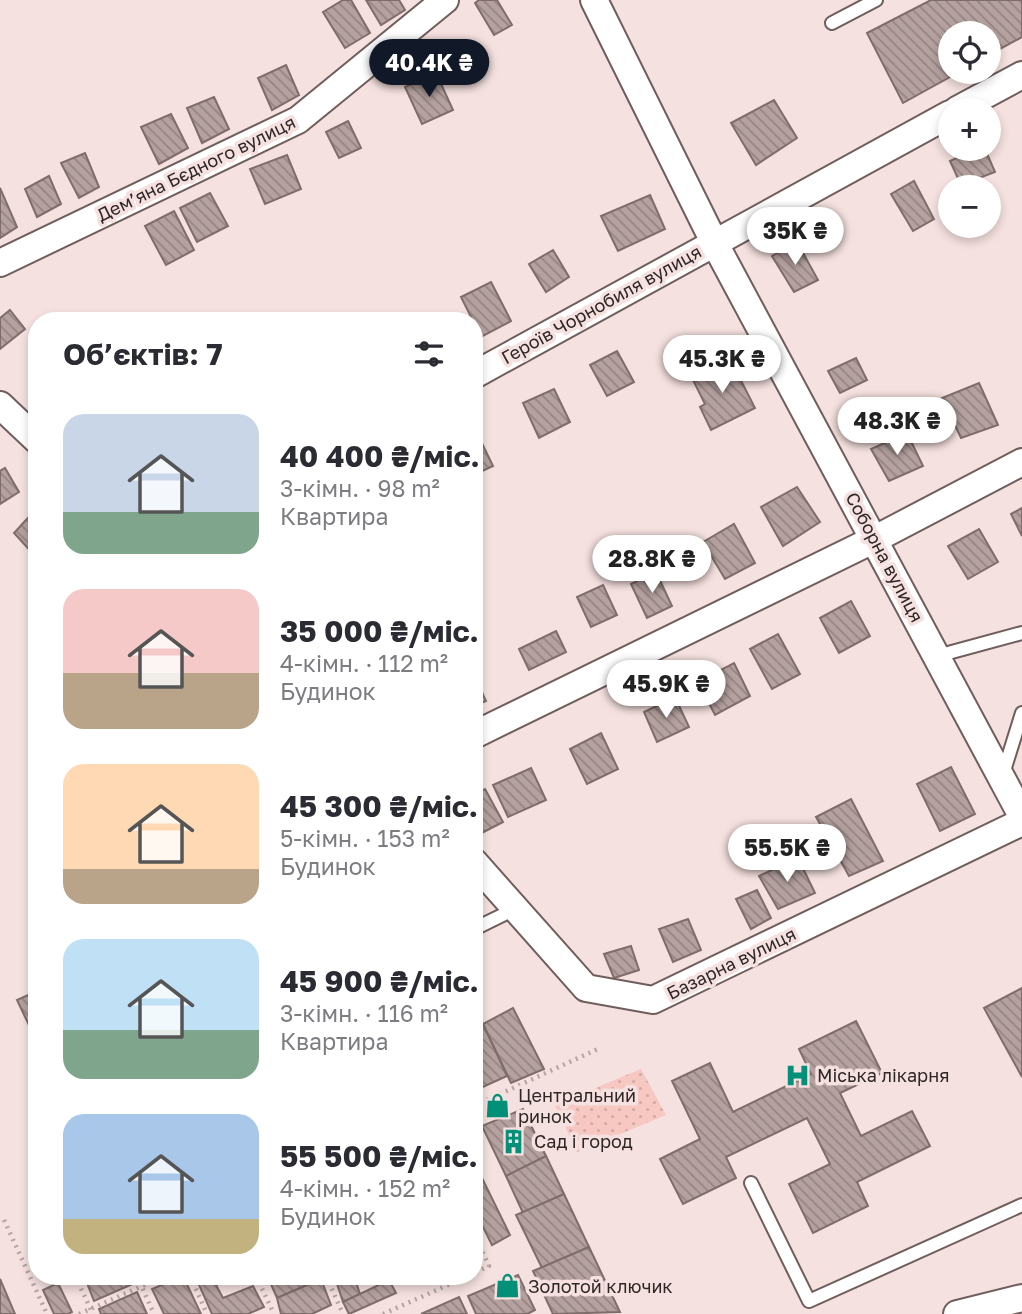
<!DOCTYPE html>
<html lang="uk">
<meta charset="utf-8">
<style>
:root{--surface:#fff;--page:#f7f7f7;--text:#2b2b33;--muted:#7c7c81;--accent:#111827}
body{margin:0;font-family:"Golos Text",sans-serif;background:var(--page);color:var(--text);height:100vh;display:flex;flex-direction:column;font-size:26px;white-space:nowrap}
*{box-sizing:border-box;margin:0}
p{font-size:23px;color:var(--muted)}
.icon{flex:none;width:38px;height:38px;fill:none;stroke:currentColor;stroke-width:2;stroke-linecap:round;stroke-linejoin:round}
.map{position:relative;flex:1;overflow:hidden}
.side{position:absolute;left:28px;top:312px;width:455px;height:973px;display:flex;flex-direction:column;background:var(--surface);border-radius:28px;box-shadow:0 4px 10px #0003}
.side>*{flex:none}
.controls{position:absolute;left:938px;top:21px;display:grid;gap:14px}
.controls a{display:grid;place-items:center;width:63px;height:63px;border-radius:50%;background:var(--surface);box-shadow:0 4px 10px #0003;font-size:35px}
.price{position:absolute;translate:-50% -60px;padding:0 16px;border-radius:24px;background:#fff;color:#222;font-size:23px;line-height:46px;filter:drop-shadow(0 2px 4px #0008)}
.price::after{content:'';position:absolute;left:50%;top:42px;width:21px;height:16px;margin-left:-10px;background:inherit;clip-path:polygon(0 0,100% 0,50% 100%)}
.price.on{background:var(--accent);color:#fff}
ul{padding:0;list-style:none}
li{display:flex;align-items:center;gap:21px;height:175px;padding:0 35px}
li span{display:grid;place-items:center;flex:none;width:196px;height:140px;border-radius:21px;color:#555}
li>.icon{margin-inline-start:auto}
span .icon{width:84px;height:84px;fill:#fffc;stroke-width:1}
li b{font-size:30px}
h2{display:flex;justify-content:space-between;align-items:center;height:84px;padding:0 35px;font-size:30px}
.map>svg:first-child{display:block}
</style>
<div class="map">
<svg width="1022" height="1314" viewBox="0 0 1022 1314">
<defs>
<pattern id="grass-dots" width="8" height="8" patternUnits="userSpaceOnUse" patternTransform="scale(1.75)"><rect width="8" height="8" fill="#f7c7c1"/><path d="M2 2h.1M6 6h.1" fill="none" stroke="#d4aba6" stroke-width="1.8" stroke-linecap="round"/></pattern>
<pattern id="building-back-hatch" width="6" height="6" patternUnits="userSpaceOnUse" patternTransform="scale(1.75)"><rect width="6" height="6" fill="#b5a2a0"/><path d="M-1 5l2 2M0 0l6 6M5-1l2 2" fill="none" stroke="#948482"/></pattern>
</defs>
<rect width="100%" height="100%" fill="#f5e1df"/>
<polygon fill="url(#grass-dots)" points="641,1069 666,1115 577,1152 555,1105"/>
<g fill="url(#building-back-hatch)" stroke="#7f6d6b" stroke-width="2">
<polygon points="343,0 351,0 370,33 345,48 323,12"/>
<polygon points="366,0 399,0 405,10 381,25"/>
<polygon points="479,0 497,0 512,25 494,35 475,3"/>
<polygon points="931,0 1022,0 1022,37 989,55 989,33 950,33 950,72 959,72 903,103 867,33"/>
<polygon points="286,65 299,95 272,110 258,78"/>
<polygon points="436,73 453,110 422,124 405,87"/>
<polygon points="214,97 229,129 202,143 187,108"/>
<polygon points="774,100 797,138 756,165 731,123"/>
<polygon points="171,114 188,148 159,164 141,127"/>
<polygon points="348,121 361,148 339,158 326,132"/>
<polygon points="976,149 985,149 995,172 961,185 950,161"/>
<polygon points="85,153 99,187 79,198 61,163"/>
<polygon points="287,155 301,189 265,204 250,169"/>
<polygon points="49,176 61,204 37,217 25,189"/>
<polygon points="914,181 934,219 913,231 891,194"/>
<polygon points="0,188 17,227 0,238"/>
<polygon points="210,193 228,226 197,242 180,208"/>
<polygon points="650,195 665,229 618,251 601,216"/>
<polygon points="174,211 194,250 166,265 145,226"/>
<polygon points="797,242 818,280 794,292 772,256"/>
<polygon points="553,250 569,277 546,292 529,264"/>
<polygon points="491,282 511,321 481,337 461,297"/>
<polygon points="10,310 25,329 0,349 0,318"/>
<polygon points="617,351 634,382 607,396 590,365"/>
<polygon points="856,358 867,380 840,393 828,371"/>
<polygon points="730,359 755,408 711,430 700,407 705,404 692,378"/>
<polygon points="979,383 998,425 961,438 942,398"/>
<polygon points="554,389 570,422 539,438 523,403"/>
<polygon points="907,433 923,466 889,481 871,449"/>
<polygon points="478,435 493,466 474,475 474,436"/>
<polygon points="5,468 19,492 0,504 0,471"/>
<polygon points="797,487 820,522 783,546 761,507"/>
<polygon points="37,508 37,556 36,557 14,533"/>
<polygon points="1022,508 1022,536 1011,514"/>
<polygon points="734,524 755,563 725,579 703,542"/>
<polygon points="979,529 998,562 968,579 948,546"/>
<polygon points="656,572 672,606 647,618 631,584"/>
<polygon points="603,585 617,615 591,627 577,597"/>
<polygon points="851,601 870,636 839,653 820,618"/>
<polygon points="556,631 566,652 529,670 519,649"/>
<polygon points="778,634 800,674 772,689 750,649"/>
<polygon points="734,663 750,696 715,715 698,682"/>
<polygon points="474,675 486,701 474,706"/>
<polygon points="675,697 689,727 657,742 644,712"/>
<polygon points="601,733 618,769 587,784 570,749"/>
<polygon points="951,767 975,814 940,831 917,784"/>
<polygon points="531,768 546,800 508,817 493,785"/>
<polygon points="485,789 503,822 474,837 474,795"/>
<polygon points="851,799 883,861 849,876 816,817"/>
<polygon points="798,858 815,893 778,909 759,876"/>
<polygon points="757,890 771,918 751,929 736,899"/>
<polygon points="688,919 701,950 673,962 659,929"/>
<polygon points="631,946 639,970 614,978 604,954"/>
<polygon points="1022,988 1022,1077 984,1008"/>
<polygon points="37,991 37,1042 17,1000"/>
<polygon points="513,1008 544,1069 511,1083 483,1024"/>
<polygon points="856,1021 882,1073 840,1093 861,1136 912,1111 930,1146 857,1182 868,1206 813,1233 789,1184 830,1164 807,1118 726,1157 736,1178 683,1204 660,1159 700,1139 672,1081 710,1063 733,1112 811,1074 799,1049"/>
<polygon points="483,1024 507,1076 474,1091 474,1029"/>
<polygon points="523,1109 546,1156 506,1176 482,1126"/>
<polygon points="546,1156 564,1194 523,1213 506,1176"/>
<polygon points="482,1178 510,1235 492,1245 474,1209 474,1181"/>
<polygon points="564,1194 589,1247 542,1268 516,1215"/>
<polygon points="589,1247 620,1312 553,1314 533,1271"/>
<polygon points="518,1275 535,1310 527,1314 476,1314 468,1296"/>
<polygon points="104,1276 131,1276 135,1283 94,1301 87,1283"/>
<polygon points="183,1276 201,1314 164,1314 152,1289"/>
<polygon points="195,1276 238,1276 216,1285 223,1298 253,1286 264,1307 248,1314 212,1314"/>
<polygon points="283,1276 320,1276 321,1279 277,1298 270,1282"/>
<polygon points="342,1276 354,1276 360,1294 343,1302 335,1278"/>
<polygon points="0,1279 15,1314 0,1314"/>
<polygon points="321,1279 331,1305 312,1314 281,1314 277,1298"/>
<polygon points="389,1280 396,1293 349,1314 343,1302"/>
<polygon points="58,1283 72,1312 68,1314 54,1314 43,1290"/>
<polygon points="137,1292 147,1314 101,1314 99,1309"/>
<polygon points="459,1297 467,1314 421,1314"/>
</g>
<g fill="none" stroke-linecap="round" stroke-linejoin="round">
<defs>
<g id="lane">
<polyline points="832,23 876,0"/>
<polyline points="937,656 1022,633"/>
<polyline points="1003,774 1022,713"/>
<polyline points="474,929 515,909"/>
<polyline points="751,1183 809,1301 1022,1205"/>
</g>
<g id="street">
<polyline points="594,0 714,242 1022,816"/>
<polyline points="957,110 1022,75"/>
<polyline points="0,263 298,120 445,0"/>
<polyline points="474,375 950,114"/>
<polyline points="0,405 37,440"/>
<polyline points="474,735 875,539 1022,462"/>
<polyline points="474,862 586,988 653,1000 1022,822"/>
<polyline points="957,1314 1022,1298"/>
</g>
</defs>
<use href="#lane" stroke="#6f5e5c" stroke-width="16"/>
<use href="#street" stroke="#6f5e5c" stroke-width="30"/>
<g stroke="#b4a5a3" stroke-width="4.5" stroke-dasharray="2 5" stroke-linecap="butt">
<polyline points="474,1106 600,1048"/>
<polyline points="4,1220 47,1314"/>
<polyline points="474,1233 489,1266 474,1273"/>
<polyline points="75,1276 93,1314"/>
<polyline points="137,1276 154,1314"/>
<polyline points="190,1276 207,1314"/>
<polyline points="256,1276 274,1314"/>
<polyline points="326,1276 343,1314"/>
<polyline points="79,1314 165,1276"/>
<polyline points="383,1314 468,1276"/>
</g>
<use href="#lane" stroke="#fff" stroke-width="12"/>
<use href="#street" stroke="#fff" stroke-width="26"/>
</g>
<defs>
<symbol id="hospital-bare" viewBox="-9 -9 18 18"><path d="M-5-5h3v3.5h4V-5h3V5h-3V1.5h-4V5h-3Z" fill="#038f78" stroke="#f5e1df" stroke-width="2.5" paint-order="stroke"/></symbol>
<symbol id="shop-bare" viewBox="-9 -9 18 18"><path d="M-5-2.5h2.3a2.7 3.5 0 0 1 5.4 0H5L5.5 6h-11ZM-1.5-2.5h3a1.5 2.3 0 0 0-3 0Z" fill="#038f78" stroke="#f5e1df" stroke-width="2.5" paint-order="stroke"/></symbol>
<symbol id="building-bare" viewBox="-9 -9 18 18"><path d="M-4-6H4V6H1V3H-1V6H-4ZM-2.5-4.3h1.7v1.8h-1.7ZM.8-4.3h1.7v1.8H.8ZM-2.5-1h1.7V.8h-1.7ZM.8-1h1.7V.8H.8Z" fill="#038f78" stroke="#f5e1df" stroke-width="2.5" paint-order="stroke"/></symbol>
</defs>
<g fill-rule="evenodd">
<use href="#hospital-bare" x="780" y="1058" width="35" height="35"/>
<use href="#shop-bare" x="480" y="1088" width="35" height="35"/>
<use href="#building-bare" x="496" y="1124" width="35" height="35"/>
<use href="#shop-bare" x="490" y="1268" width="35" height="35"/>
</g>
<g text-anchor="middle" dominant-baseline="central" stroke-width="7" stroke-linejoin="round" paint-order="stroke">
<g font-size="18" fill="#2e2726" stroke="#f5e1df">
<text transform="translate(196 168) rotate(-26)">Дем’яна Бєдного вулиця</text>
<text transform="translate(601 304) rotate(-29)">Героїв Чорнобиля вулиця</text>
<text transform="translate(885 557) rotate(62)">Соборна вулиця</text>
<text transform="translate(731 963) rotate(-26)">Базарна вулиця</text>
</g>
<g font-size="18" fill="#2e2726" stroke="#f5e1df" text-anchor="start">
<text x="817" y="1075">Міська лікарня</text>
<text x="518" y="1095">Центральний<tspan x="518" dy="21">ринок</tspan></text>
<text x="534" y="1141">Сад і город</text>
<text x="528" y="1286">Золотой ключик</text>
</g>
</g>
</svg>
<div class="controls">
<a><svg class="icon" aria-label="locate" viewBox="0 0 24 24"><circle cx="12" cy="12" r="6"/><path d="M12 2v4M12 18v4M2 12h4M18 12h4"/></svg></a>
<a>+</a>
<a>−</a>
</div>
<b class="price on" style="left:429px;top:99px">40.4K ₴</b>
<b class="price" style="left:795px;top:267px">35K ₴</b>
<b class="price" style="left:722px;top:395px">45.3K ₴</b>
<b class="price" style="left:897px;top:457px">48.3K ₴</b>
<b class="price" style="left:652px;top:595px">28.8K ₴</b>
<b class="price" style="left:666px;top:720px">45.9K ₴</b>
<b class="price" style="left:787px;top:884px">55.5K ₴</b>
<section class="side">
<h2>Об’єктів: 7<svg class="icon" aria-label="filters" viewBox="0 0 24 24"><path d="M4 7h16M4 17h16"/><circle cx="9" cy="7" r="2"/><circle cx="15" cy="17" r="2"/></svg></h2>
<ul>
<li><span style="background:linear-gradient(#c9d6e8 70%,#7fa58c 0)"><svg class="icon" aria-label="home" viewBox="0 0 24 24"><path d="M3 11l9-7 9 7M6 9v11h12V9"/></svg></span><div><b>40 400 ₴/міс.</b><p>3-кімн. · 98 m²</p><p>Квартира</p></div></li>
<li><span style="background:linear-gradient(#f6c9c9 60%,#b9a48a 0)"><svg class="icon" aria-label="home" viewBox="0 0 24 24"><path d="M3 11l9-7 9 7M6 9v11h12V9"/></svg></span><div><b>35 000 ₴/міс.</b><p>4-кімн. · 112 m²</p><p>Будинок</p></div></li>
<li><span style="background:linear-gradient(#ffd9b3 75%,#b9a48a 0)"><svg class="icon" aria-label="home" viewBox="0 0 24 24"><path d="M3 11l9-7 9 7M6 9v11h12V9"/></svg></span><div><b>45 300 ₴/міс.</b><p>5-кімн. · 153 m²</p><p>Будинок</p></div></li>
<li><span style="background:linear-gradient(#bfe0f5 65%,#7fa58c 0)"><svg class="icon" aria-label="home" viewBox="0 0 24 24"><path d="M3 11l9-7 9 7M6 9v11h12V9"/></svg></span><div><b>45 900 ₴/міс.</b><p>3-кімн. · 116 m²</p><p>Квартира</p></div></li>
<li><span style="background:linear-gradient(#a9c7e8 75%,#c2b280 0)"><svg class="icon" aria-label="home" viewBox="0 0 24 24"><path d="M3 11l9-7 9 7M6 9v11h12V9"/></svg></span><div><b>55 500 ₴/міс.</b><p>4-кімн. · 152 m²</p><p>Будинок</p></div></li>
</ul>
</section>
</div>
